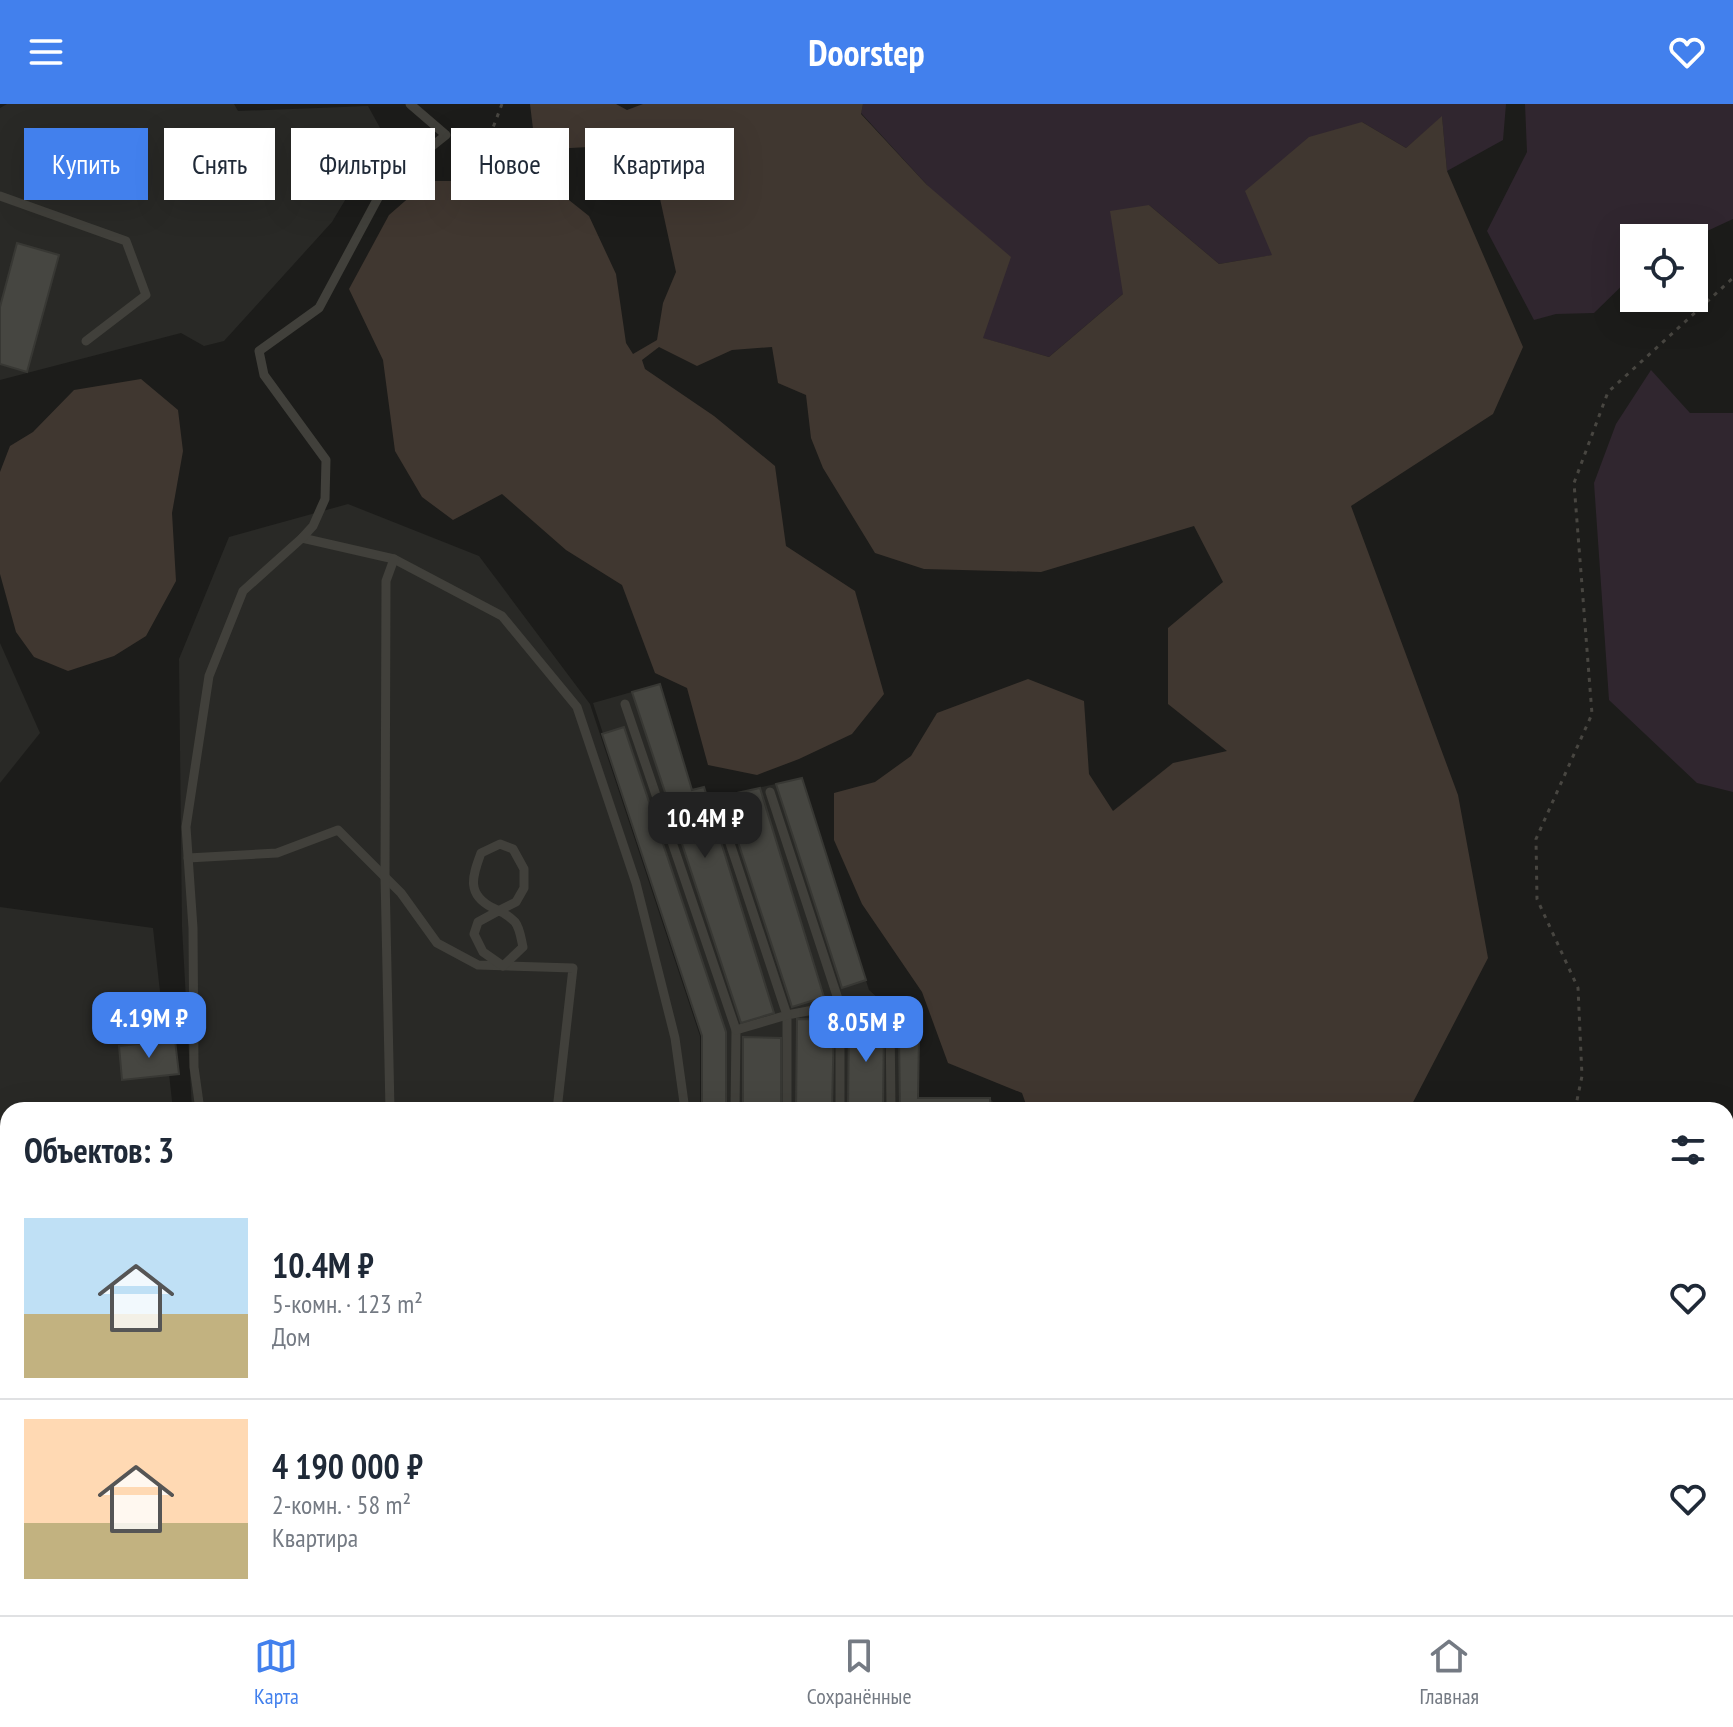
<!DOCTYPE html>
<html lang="ru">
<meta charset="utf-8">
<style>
:root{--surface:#fff;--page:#f2f2f3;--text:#1f2937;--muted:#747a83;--line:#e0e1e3;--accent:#4280ed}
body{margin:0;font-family:"PT Sans Narrow",sans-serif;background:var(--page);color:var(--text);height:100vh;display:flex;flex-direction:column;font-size:30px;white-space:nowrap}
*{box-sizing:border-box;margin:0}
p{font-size:26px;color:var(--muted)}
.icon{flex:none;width:44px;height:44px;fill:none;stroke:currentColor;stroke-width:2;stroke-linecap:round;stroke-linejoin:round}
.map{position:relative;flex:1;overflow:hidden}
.panel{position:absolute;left:0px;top:998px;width:1734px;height:514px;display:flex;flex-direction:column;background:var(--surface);border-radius:24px 24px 0 0;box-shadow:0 8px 32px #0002}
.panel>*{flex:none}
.top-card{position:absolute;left:24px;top:24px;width:800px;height:72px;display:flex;gap:16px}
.buttons{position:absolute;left:1620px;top:120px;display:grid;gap:16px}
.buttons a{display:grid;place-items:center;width:88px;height:88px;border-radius:0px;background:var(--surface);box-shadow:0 8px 32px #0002;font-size:40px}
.price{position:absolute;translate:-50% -68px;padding:0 18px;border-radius:16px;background:var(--accent);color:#fff;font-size:26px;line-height:52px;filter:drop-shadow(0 2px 4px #0008)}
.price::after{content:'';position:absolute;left:50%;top:48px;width:24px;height:18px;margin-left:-12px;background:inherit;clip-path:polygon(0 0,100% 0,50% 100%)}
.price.active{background:#222;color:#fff}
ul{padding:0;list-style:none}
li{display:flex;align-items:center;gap:24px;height:200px;padding:0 24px}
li+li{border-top:2px solid var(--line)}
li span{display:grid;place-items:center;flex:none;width:224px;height:160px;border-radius:0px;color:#555}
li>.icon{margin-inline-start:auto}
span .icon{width:96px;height:96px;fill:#fffc;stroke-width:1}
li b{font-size:34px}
h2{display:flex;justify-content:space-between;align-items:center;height:96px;padding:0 24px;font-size:34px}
.pill{padding:0 28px;border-radius:0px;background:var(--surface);box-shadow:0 8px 32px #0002;font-size:28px;line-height:72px}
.pill.active{background:var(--accent);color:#fff}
header{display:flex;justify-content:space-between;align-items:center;height:104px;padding:0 24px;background:var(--accent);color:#fff;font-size:36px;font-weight:600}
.tabs{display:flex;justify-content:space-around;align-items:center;height:112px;border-top:2px solid var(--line);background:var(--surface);font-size:22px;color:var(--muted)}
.tabs a{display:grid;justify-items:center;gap:4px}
.tabs .active{color:var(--accent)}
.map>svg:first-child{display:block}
</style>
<header><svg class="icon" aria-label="menu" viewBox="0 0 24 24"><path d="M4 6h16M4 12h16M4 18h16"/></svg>Doorstep<svg class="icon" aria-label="heart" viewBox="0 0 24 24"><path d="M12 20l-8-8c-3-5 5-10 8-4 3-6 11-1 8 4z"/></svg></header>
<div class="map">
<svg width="1733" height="1511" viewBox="0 0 1733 1511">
<rect width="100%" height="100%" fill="#1c1c1a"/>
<g fill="#292926">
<polygon points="7,0 234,0 238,7 368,2 384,31 332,118 224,237 204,242 181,229 0,276 0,4"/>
<polygon points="348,400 479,452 590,600 700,932 700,1006 192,1006 182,823 179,555 229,433"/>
<polygon points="0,539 40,629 0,679"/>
<polygon points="660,580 692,685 704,683 708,695 802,674 869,886 919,931 919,994 990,994 999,1006 702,1006 702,932 593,599"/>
<polygon points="0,803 153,824 173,1006 8,1006 8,1065 0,1065"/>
</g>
<g fill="#30262f">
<polygon points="863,0 1506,0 1503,36 1447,67 1442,13 1406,44 1362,18 1273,151 1219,160 1149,101 1123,190 1049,253 982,234 927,81 861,9"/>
<polygon points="1525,0 1733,0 1733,115 1692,134 1634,134 1634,170 1594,209 1556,210 1534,216 1487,127 1527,48"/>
<polygon points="1651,266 1690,309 1733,309 1733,688 1697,679 1609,596 1594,379 1616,320"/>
<polygon points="1733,1243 1733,1511 1622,1511 1622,1504 1726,1504 1726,1245"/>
<polygon points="1068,1504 1556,1504 1547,1511 1066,1511"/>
</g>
<g fill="#403730">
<polygon points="530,0 616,0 627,6 643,0 863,0 861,10 927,81 1011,153 983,234 1049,253 1123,190 1110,107 1149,101 1219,160 1272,151 1245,87 1309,33 1362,18 1406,44 1442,12 1447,67 1523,243 1493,310 1351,402 1458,691 1488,854 1409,1006 1028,1006 1022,989 948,959 922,888 862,800 834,736 834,689 875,678 911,652 937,609 1028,575 1084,597 1089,670 1113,707 1173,659 1227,647 1168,600 1168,524 1223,478 1194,422 1041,468 924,465 875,449 823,364 811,334 806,291 778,279 772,243 732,246 697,262 659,243 642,256 645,265 714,312 775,362 786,442 855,487 884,590 852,630 799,655 757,671 708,661 687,584 655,569 622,481 566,446 502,390 453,416 422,393 395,347 383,256 349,185 389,111 428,77 545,77 589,112 616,170 626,239 633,250 657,236 663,199 676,168 657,81 626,41 552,45 533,25"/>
<polygon points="141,275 178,306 183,347 172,409 176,477 146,532 114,552 68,567 34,553 16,528 0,470 0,368 10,342 33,328 74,286"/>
</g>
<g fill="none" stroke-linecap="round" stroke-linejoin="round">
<polyline stroke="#403730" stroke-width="5" points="1726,1172 1733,1169"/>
</g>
<g fill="#464641" stroke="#383834" stroke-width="2">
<polygon points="17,139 59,151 27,268 0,260 0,203"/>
<polygon points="660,580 692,686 704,683 774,909 741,919 632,588"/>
<polygon points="624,623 726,928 726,1006 702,1006 702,932 602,630"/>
<polygon points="802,674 866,876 842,884 776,680"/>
<polygon points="760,684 824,893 792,903 723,692"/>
<polygon points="849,913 884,916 883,1006 848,1006"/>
<polygon points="797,915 834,916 832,1006 796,1006"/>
<polygon points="899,930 919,931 918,994 990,994 990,1006 900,1006"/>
<polygon points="743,933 781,934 781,1006 743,1006"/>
<polygon points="175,936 179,970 122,976 119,942"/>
<polygon points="249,1504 277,1504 276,1511 249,1511"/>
<rect x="940" y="1504" width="29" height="7"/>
</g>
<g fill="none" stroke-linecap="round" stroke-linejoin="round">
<g stroke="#484641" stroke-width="3" stroke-dasharray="4 6" stroke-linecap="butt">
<polyline points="457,34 484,41"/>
<polyline points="488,71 486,42 502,0"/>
<polyline points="1575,1006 1582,972 1578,884 1537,795 1536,735 1592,610 1574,379 1608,288 1733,174"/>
<polyline points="1726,1235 1733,1234"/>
<polyline points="0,1286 8,1303"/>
<polyline points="0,1388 8,1348"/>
<polyline points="221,1511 221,1504"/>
<polyline points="1612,1511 1616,1504"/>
</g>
<g stroke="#41403b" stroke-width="9">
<polyline points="0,92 126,137 146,191 86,237"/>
<polyline points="302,434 394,455 502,512 577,603 636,779 675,934 685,1006"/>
<polyline points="625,600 736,926 735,1006"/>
<polyline points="770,688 840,901 787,911 787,1006"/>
<polyline points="717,700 787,911 736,926"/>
<polyline points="188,754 277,749 338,726 401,789 437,839 478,861 573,864 557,1006"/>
<path d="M500,806L516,798L524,784V765L513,745L500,740L481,749C473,771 465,790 493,804C501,807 509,812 515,818C520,824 521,835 523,843L503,862L483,848L474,830L478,818L500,806"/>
<polyline points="200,1006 194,963 193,824 186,723 209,572 243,487 302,434 313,422 325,395 326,356 264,271 259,247 319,204 386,79 446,31 410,0"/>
<polyline points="390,1006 385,772 386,477 394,455"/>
<polyline points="840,1006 840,901 890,913 891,1006"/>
<polyline points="0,1142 8,1143"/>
<polyline points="295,1506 932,1510 932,1504"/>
</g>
<polyline stroke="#41403b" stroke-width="18" points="0,1242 8,1243"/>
</g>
</svg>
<div class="buttons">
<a><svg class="icon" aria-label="locate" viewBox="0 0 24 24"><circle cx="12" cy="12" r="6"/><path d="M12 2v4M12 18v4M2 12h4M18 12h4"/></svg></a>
</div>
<b class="price active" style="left:705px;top:756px">10.4M ₽</b>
<b class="price" style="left:149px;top:956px">4.19M ₽</b>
<b class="price" style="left:866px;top:960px">8.05M ₽</b>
<div class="top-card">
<a class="pill active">Купить</a>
<a class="pill">Снять</a>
<a class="pill">Фильтры</a>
<a class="pill">Новое</a>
<a class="pill">Квартира</a>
</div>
<section class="panel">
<h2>Объектов: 3<svg class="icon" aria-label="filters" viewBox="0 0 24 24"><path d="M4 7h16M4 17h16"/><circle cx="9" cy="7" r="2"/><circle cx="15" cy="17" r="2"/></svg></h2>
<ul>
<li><span style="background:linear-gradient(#bfe0f5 60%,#c2b280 0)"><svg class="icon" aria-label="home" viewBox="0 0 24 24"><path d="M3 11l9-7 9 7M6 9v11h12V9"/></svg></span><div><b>10.4M ₽</b><p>5-комн. · 123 m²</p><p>Дом</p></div><svg class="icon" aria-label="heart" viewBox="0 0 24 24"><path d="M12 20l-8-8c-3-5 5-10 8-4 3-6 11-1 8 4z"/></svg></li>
<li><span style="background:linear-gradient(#ffd9b3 65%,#c2b280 0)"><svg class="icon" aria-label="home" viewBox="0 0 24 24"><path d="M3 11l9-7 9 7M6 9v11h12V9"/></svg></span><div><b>4 190 000 ₽</b><p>2-комн. · 58 m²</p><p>Квартира</p></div><svg class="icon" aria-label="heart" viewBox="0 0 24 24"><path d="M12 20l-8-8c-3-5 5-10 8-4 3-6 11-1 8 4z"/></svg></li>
</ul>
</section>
</div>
<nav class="tabs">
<a class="active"><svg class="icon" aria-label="map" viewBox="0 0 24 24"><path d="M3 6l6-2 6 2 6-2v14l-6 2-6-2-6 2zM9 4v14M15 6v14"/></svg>Карта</a>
<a><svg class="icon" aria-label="saved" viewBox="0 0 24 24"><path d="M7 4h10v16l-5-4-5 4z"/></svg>Сохранённые</a>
<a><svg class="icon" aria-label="home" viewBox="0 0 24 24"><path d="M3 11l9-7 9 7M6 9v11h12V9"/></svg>Главная</a>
</nav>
